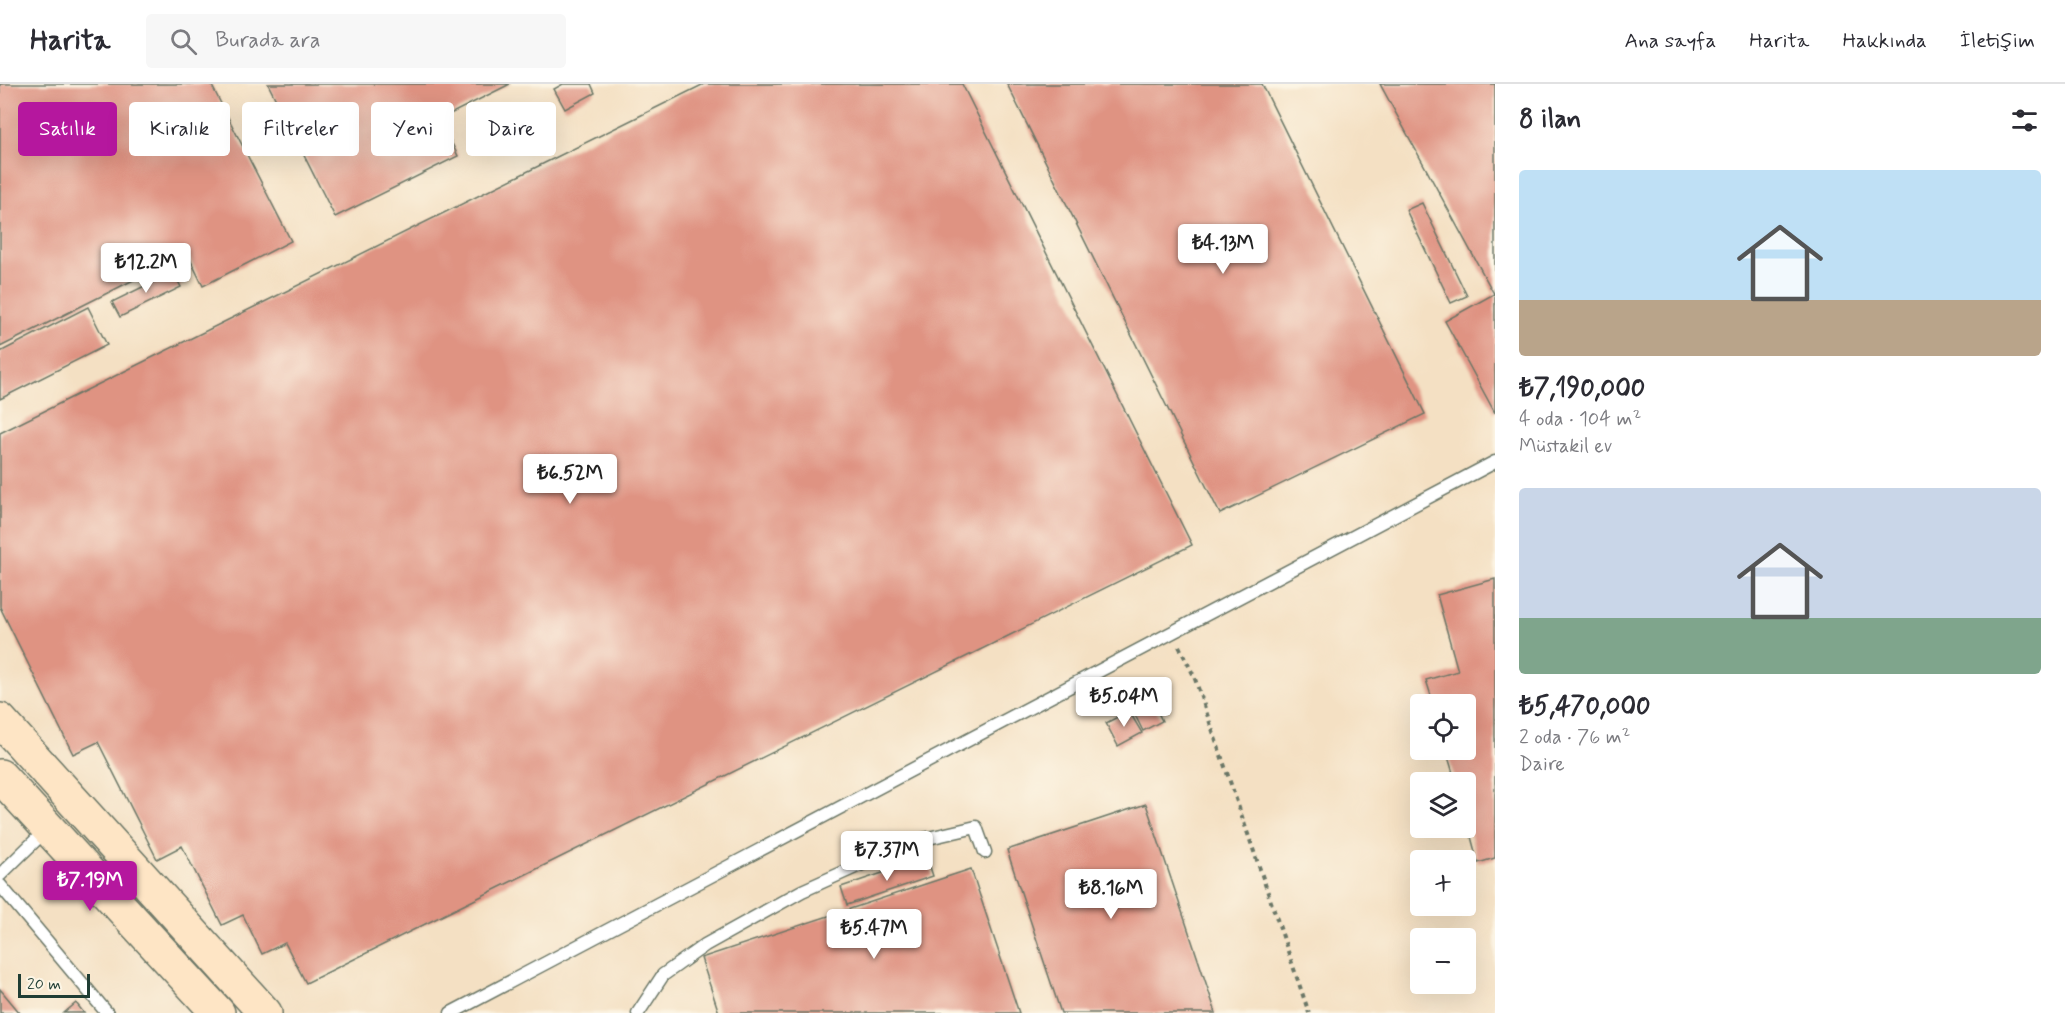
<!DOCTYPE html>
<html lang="tr">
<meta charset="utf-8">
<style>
:root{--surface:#fff;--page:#f7f7f7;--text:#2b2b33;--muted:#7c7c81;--line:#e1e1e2;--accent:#b5179e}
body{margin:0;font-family:Mynerve,sans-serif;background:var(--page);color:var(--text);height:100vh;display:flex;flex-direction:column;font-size:22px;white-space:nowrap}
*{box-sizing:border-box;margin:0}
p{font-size:20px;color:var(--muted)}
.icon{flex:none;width:33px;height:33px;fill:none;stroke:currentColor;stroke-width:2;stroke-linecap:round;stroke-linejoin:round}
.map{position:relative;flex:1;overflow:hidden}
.details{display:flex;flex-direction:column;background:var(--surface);width:570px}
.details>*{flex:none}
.top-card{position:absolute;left:18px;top:18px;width:570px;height:54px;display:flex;gap:12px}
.tools{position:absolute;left:1410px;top:610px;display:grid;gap:12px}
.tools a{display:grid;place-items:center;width:66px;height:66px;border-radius:6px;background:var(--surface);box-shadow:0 6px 24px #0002;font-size:30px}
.scale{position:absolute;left:18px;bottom:15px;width:72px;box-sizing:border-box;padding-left:6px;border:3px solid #1f3d34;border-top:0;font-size:16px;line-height:21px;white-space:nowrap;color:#1f3d34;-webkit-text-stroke:4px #fcf5e5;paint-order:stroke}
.price{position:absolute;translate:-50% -51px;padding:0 14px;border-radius:6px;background:#fff;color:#222;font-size:20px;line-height:39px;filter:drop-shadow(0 2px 3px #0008)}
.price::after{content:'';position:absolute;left:50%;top:36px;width:18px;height:14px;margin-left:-9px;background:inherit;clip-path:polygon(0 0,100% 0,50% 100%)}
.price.active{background:var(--accent);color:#fff}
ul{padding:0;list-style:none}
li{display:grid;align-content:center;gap:12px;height:318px;padding:0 24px}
li span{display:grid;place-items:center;height:186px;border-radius:6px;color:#555}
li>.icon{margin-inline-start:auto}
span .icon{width:108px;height:108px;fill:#fffc;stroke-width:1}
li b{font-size:26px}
h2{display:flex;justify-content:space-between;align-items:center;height:72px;padding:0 24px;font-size:26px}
.tag{padding:0 21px;border-radius:6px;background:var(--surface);box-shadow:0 6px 24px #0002;font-size:21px;line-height:54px}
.tag.active{background:var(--accent);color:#fff}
header{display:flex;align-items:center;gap:36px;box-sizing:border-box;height:84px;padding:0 30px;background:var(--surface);border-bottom:2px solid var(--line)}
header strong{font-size:28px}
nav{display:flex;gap:33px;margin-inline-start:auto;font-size:21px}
.search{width:420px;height:54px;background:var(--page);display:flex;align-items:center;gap:15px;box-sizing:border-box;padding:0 21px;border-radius:6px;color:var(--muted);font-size:22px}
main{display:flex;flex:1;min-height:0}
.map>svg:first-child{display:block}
</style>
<header>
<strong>Harita</strong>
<div class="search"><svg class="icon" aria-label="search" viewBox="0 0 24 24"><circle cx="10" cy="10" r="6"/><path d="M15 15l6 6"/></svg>Burada ara</div>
<nav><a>Ana sayfa</a><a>Harita</a><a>Hakkında</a><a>İletişim</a></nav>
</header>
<main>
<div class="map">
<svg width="1495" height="929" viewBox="0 0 1495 929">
<rect width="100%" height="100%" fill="#fcf5e5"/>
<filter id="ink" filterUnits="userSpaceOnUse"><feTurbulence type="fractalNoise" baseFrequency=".0167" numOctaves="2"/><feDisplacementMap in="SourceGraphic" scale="12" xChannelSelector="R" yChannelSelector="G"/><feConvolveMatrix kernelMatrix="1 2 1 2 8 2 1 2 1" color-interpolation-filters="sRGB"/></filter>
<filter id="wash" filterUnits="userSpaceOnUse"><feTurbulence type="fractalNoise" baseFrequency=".008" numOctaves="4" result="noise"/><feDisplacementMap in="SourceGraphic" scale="24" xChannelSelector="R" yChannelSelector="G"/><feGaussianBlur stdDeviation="1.35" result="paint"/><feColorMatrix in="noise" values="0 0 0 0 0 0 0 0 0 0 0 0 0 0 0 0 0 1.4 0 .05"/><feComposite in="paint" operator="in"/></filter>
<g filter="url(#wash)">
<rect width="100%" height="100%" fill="#f4e0c3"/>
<g id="blocks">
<g fill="#df9382">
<polygon points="0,0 211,0 291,157 203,202 187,169 0,263"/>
<polygon points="268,0 510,0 440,35 458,72 335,133"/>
<polygon points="563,0 591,0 595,9 565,25 554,5"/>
<polygon points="704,0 962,0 1192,461 306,899 285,859 262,870 243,831 222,841 182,762 157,775 98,658 73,670 0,523 0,349"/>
<polygon points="1007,0 1262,0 1425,330 1220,430"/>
<polygon points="1380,0 1495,0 1495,329 1445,237 1494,210"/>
<polygon points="486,25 494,42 480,48 472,32"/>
<polygon points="1422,119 1467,212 1451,219 1406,126"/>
<polygon points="173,188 181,203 120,233 112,218"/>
<polygon points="88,223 107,261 0,315 0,268"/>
<polygon points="1495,495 1495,774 1478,779 1466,734 1466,699 1456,699 1446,666 1466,666 1466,621 1434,621 1426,596 1458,587 1437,511"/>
<polygon points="1152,616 1162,637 1143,647 1132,625"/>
<polygon points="1129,627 1142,649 1118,662 1106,639"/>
<polygon points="1146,720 1216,929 1061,929 1007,766"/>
<polygon points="927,774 933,792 847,821 841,803"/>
<polygon points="971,785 1019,929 719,929 701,874"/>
<polygon points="0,905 20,929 0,929"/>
<polygon points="76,919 84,929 64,929"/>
</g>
</g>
</g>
<g filter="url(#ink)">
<use href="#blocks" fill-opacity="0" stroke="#6a7666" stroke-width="1.5"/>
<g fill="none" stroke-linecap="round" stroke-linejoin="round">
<defs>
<g id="lane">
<polyline points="0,791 46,746"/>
<polyline points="0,801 107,929"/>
<polyline points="451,929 1495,378"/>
<polyline points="638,929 663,891 705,861 802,807 911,758 976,743 985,768"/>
</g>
<g id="secondary">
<polyline points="0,636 265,929"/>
<polyline points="0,692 218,929"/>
</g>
</defs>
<use href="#lane" stroke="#6a7666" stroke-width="15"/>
<use href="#secondary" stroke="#6a7666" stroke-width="36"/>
<polyline stroke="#6a7666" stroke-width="4" stroke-dasharray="4.5 4.5" stroke-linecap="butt" points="1179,562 1194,592 1309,929"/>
<use href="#lane" stroke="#fff" stroke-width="12"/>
<use href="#secondary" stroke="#fee5c5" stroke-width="33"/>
</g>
</g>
</svg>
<div class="tools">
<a><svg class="icon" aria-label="locate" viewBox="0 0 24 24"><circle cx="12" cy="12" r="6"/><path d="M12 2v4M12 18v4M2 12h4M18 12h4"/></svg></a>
<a><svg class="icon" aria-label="layers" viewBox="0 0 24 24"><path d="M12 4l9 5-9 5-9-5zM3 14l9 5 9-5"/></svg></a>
<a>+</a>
<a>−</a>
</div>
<div class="scale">20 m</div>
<b class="price" style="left:1223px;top:191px">₺4.13M</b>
<b class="price" style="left:146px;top:210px">₺12.2M</b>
<b class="price" style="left:570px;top:421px">₺6.52M</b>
<b class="price" style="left:1124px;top:644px">₺5.04M</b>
<b class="price" style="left:887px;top:798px">₺7.37M</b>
<b class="price active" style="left:90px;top:828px">₺7.19M</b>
<b class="price" style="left:1111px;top:836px">₺8.16M</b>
<b class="price" style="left:874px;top:876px">₺5.47M</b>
<div class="top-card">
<a class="tag active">Satılık</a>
<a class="tag">Kiralık</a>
<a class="tag">Filtreler</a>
<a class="tag">Yeni</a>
<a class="tag">Daire</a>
</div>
</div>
<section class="details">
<h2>8 ilan<svg class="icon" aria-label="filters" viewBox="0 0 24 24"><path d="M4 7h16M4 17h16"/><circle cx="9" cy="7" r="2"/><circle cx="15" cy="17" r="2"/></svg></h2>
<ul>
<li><span style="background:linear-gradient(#bfe0f5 70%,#b9a48a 0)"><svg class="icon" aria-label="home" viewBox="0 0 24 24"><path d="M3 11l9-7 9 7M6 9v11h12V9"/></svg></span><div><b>₺7,190,000</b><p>4 oda · 104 m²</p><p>Müstakil ev</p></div></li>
<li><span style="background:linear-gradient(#c9d6e8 70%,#7fa58c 0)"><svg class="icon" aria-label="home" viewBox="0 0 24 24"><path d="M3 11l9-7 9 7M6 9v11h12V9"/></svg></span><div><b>₺5,470,000</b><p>2 oda · 76 m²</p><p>Daire</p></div></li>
</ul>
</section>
</main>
